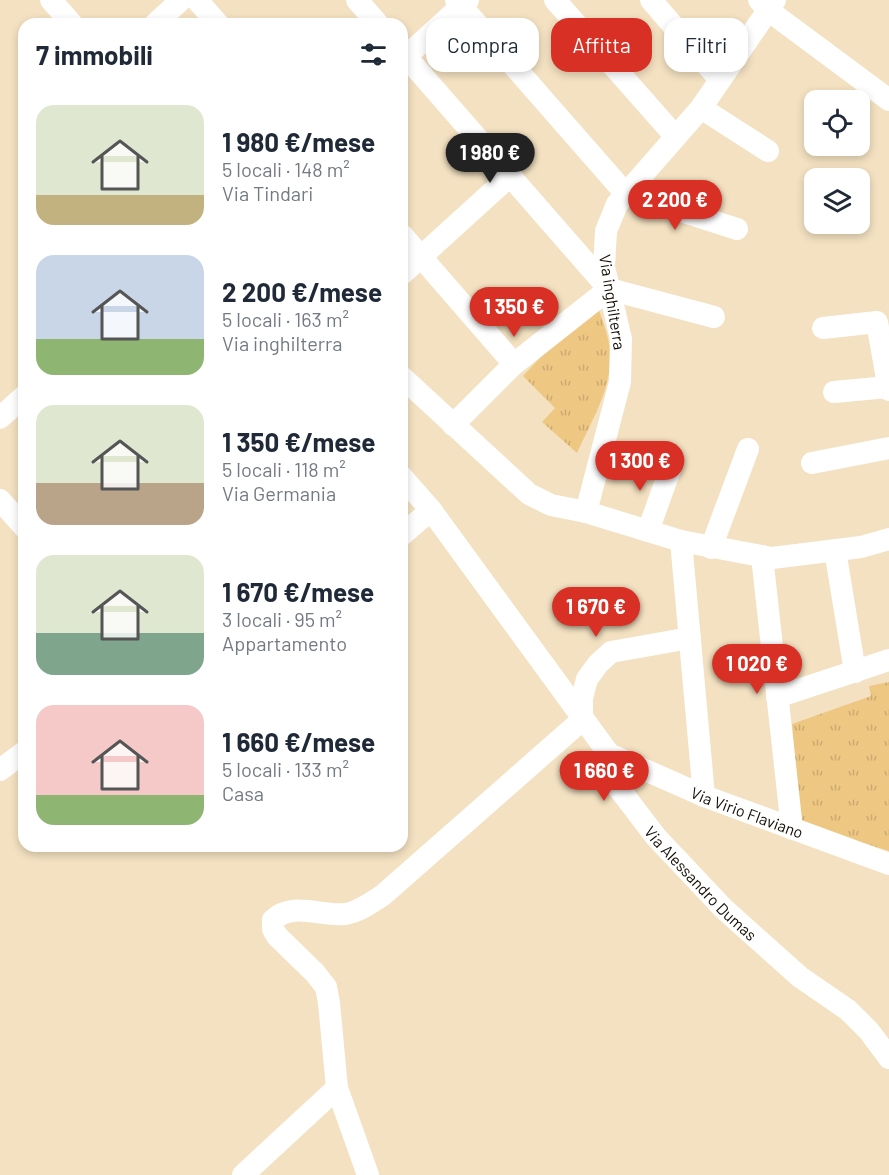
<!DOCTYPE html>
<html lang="it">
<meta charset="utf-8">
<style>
:root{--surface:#fff;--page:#f2f2f3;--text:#1f2937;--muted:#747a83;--accent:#d93025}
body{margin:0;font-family:Barlow,sans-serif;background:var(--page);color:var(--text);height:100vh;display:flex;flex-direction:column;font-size:22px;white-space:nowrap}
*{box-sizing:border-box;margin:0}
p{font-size:20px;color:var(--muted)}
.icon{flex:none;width:33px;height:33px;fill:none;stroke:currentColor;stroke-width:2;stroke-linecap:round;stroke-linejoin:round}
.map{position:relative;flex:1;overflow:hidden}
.panel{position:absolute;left:18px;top:18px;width:390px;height:834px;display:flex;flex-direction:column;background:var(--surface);border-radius:18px;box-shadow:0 3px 9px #0003}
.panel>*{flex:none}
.banner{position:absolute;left:426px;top:18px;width:372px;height:54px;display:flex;gap:12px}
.buttons{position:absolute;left:804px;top:90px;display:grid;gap:12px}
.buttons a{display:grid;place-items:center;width:66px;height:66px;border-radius:12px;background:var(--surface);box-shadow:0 3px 9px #0003;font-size:30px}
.price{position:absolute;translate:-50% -51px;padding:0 14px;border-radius:21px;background:var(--accent);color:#fff;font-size:20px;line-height:39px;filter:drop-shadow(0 2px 3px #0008)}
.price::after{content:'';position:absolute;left:50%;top:36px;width:18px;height:14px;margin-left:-9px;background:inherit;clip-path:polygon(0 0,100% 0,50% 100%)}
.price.selected{background:#222;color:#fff}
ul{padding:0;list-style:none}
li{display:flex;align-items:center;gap:18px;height:150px;padding:0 18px}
li span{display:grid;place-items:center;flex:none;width:168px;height:120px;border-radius:18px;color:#555}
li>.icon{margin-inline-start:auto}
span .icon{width:72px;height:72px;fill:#fffc;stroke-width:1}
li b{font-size:26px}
h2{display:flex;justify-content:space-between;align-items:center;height:72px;padding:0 18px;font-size:26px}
.chip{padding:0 21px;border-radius:18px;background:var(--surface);box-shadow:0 3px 9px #0003;font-size:21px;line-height:54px}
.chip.selected{background:var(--accent);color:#fff}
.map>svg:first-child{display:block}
</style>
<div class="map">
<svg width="889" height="1175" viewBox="0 0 889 1175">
<defs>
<pattern id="grass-tufts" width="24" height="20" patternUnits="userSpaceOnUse" patternTransform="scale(1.5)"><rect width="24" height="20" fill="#eec783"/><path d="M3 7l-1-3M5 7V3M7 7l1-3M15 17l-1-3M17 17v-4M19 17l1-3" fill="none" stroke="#cbaa70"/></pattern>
</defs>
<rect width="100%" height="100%" fill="#f3e1c1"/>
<g fill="url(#grass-tufts)">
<path d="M599,310C603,323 609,337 610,351C613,387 591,422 577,453L542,422L555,408L523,376L552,345Z"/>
<polygon points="889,682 889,851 801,824 792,724 871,696 869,686"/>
</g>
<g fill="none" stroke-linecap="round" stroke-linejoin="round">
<g stroke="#fff" stroke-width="22">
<polyline points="51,0 72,24"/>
<polyline points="197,0 218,24"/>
<polyline points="357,0 378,24"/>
<polyline points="456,0 625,193 737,229"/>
<polyline points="555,0 675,136"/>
<polyline points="651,0 720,80"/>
<polyline points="759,0 768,10 889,100"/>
<polyline points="155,24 181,0"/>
<polyline points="402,52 608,288"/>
<polyline points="402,60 468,0"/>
<polyline points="701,108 768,151"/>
<polyline points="402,235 514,364"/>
<polyline points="402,274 510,176"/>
<polyline points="609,289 714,317"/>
<polyline points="823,328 877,322 889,390"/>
<polyline points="402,377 529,494 551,505 586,512 681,541 772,558 861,547 889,539"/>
<polyline points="834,392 888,387"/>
<polyline points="0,418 24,396"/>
<polyline points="453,425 514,364 609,289"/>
<polyline points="812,463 889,448"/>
<path id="s1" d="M402,477L431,510L609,754L614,782L656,837L724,909L800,977L848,1010L869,1031L889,1058"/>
<polyline points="0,500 24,527"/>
<polyline points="586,512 620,382 621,339 604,267 606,231 617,204 701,108 775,0"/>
<polyline points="648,531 671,467"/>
<polyline points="402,535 431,510"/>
<polyline points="681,541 704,796"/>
<polyline points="711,548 748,449"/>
<polyline points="835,550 855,672"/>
<polyline points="762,556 792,829"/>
<polyline points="777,697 889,660"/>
<path id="s2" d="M609,754L704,796L889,864"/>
<polyline points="0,770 24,752"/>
<polyline points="243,1175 337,1088"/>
<path d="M368,1175L337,1088L329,1003L326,987L315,973L277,936L273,929V920C293,901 321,917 345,914C359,912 372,902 383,895L582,720V698L587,679L598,664L611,652L690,638"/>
</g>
</g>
<g text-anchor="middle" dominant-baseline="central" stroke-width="4.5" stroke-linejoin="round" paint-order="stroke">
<g font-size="16" fill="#120c03" stroke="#fff">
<text transform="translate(613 302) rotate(81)">Via inghilterra</text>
<text stroke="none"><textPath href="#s2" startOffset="150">Via Virio Flaviano</textPath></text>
<text stroke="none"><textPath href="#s1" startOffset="508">Via Alessandro Dumas</textPath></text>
</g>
</g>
</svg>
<div class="buttons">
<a><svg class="icon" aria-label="locate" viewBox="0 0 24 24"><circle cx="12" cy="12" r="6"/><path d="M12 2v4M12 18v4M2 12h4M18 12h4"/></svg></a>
<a><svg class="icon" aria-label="layers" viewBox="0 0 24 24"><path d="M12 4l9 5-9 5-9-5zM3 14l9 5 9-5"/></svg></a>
</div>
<b class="price selected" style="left:490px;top:184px">1 980 €</b>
<b class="price" style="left:675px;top:231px">2 200 €</b>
<b class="price" style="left:514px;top:338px">1 350 €</b>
<b class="price" style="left:640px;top:492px">1 300 €</b>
<b class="price" style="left:596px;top:638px">1 670 €</b>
<b class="price" style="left:757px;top:695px">1 020 €</b>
<b class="price" style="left:604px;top:802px">1 660 €</b>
<div class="banner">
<a class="chip">Compra</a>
<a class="chip selected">Affitta</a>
<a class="chip">Filtri</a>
</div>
<section class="panel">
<h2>7 immobili<svg class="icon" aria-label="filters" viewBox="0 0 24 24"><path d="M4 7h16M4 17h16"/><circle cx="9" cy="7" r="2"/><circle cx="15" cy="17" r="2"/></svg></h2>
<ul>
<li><span style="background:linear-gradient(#dfe7d0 75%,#c2b280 0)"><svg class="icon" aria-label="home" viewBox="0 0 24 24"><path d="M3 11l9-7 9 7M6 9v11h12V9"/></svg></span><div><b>1 980 €/mese</b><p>5 locali · 148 m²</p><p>Via Tindari</p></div></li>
<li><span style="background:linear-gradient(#c9d6e8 70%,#8fb573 0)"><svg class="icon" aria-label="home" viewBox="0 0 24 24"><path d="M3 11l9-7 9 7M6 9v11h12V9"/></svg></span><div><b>2 200 €/mese</b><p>5 locali · 163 m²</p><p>Via inghilterra</p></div></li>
<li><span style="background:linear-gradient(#dfe7d0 65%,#b9a48a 0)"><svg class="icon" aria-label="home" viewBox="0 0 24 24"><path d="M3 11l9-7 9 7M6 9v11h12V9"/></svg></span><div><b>1 350 €/mese</b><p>5 locali · 118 m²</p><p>Via Germania</p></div></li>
<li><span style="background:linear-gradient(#dfe7d0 65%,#7fa58c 0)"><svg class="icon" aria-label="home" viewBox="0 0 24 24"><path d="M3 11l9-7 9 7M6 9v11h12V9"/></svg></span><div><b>1 670 €/mese</b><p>3 locali · 95 m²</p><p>Appartamento</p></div></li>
<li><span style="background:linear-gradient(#f6c9c9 75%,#8fb573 0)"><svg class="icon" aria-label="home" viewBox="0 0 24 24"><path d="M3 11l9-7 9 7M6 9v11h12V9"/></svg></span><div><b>1 660 €/mese</b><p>5 locali · 133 m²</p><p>Casa</p></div></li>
</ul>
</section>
</div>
